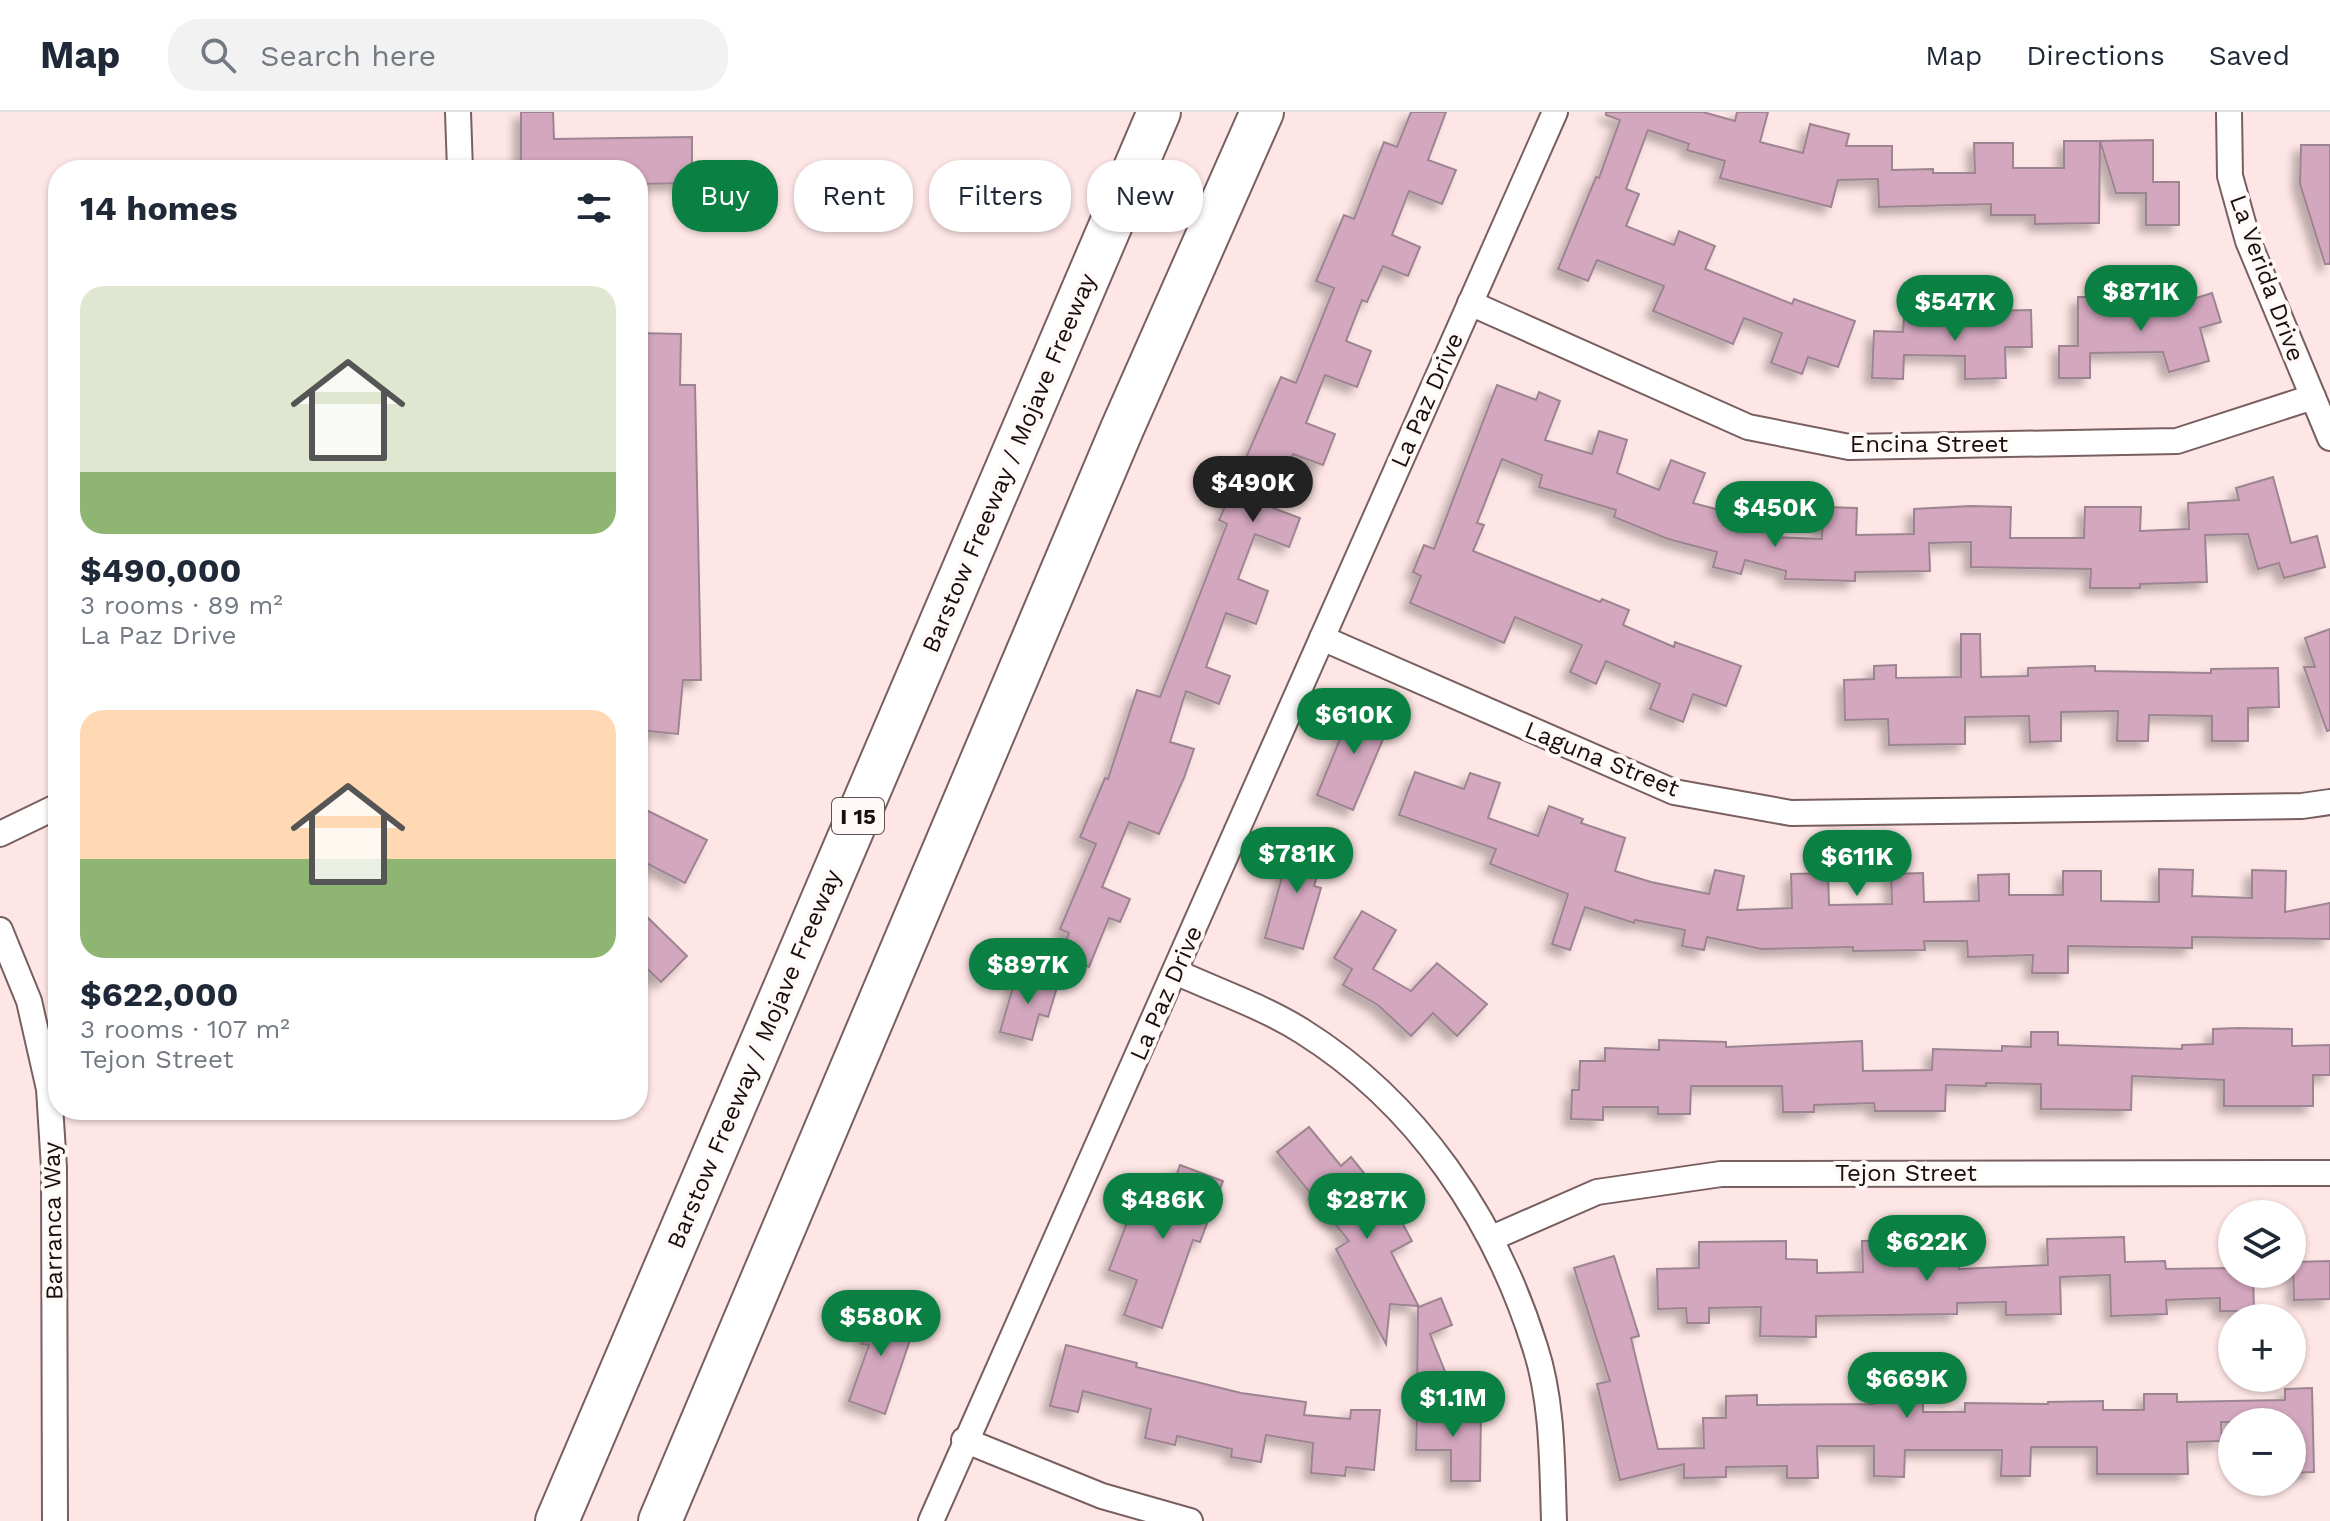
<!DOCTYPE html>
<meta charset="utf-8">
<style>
:root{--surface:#fff;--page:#f2f2f3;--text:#1f2937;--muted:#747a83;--line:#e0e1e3;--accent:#0b8043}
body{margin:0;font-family:"Work Sans",sans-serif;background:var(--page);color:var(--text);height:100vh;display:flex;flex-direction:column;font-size:30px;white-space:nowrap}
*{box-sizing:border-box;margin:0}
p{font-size:26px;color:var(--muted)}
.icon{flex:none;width:44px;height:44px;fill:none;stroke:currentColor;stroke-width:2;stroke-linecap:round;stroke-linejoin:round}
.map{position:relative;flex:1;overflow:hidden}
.panel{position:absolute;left:48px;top:48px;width:600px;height:960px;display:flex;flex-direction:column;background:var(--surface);border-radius:32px;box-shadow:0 2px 6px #0004}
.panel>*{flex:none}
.guide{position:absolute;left:672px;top:48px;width:760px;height:72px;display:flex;gap:16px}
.tools{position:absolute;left:2218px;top:1088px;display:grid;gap:16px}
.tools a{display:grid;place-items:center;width:88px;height:88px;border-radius:50%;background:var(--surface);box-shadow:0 2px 6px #0004;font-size:40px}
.price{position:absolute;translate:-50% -68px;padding:0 18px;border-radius:28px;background:var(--accent);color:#fff;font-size:26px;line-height:52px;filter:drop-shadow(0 2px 4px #0008)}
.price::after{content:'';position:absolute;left:50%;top:48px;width:24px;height:18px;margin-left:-12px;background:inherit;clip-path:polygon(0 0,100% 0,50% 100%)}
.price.on{background:#222;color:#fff}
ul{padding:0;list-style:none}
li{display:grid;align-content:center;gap:16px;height:424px;padding:0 32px}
li span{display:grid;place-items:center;height:248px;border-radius:24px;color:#555}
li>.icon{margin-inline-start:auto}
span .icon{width:144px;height:144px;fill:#fffc;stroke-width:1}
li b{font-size:34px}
h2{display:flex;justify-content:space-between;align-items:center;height:96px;padding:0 32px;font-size:34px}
.tag{padding:0 28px;border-radius:32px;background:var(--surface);box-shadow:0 2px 6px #0004;font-size:28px;line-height:72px}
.tag.on{background:var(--accent);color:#fff}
header{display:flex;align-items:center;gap:48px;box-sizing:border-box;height:112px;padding:0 40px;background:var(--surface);border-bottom:2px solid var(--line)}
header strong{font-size:38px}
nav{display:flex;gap:44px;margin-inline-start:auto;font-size:28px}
.search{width:560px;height:72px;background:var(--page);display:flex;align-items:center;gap:20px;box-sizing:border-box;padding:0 28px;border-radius:32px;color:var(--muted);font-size:30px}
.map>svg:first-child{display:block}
</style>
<header>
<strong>Map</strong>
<div class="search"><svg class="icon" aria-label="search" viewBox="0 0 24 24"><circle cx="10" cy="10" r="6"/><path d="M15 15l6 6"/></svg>Search here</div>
<nav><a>Map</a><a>Directions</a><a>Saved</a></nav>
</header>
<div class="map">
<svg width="2330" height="1409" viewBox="0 0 2330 1409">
<defs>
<filter id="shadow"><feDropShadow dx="-7" dy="7" stdDeviation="4" flood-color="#0004"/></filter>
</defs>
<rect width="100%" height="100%" fill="#ffe6e6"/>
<g fill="#d3a7be" stroke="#9c8591" stroke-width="2" filter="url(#shadow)">
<polygon points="521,0 553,0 554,27 692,25 692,71 638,72 638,58 521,58"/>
<polygon points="1411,0 1446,0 1428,48 1456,58 1442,92 1409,79 1392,123 1420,135 1408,164 1383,154 1367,190 1362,188 1346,229 1371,239 1357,275 1325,263 1306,311 1335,322 1323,353 1293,342 1273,396 1300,406 1289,435 1255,422 1238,467 1268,479 1256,512 1226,501 1206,555 1230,564 1219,592 1186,579 1170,630 1194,637 1184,666 1159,722 1129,710 1102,775 1130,787 1120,810 1109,806 1089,855 1060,843 1069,821 1060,817 1096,732 1080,725 1105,666 1108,667 1137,578 1160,585 1227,412 1219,408 1281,265 1296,271 1334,176 1316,169 1344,103 1354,107 1384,30 1397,35"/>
<polygon points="1606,0 1703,0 1735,9 1737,0 1768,0 1760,30 1803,41 1810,12 1849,22 1846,34 1892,34 1892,58 1933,57 1933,61 1975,61 1974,31 2013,31 2013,56 2064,56 2064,29 2100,29 2099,111 2035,112 2035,103 1991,103 1991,92 1879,95 1878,67 1838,68 1831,95 1720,66 1725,49 1687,38 1689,32 1648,18 1626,77 1639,82 1626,114 1674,133 1679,119 1715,134 1705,157 1792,192 1794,187 1855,209 1838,255 1808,245 1802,262 1771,251 1782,221 1744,206 1733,232 1653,199 1664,174 1597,148 1588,169 1558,157 1596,65 1599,66 1620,8 1606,3"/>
<polygon points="2153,28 2153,70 2179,70 2179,113 2146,113 2146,81 2116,81 2100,29"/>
<polygon points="2301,33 2330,33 2330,152 2325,152 2300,72"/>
<polygon points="2178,181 2180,191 2212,181 2221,210 2200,216 2209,249 2169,260 2163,240 2090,241 2090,266 2059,266 2059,234 2078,234 2078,185 2103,185 2104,203 2152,202 2148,189"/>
<polygon points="2031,198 2032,235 2005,235 2006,266 1965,267 1965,244 1904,243 1903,267 1872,266 1874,219 1903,220 1904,205 1982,206 1982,199"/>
<polygon points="638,221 681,222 680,273 695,273 701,568 683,568 678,622 638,618"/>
<polygon points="1497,273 1536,288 1539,280 1560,289 1545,328 1592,342 1599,319 1627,328 1617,361 1659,378 1671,348 1705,361 1693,391 1742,404 1748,380 1779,388 1769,425 1822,427 1823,395 1857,396 1856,423 1914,422 1914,397 1971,394 2011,395 2010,426 2084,426 2085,395 2141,395 2140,419 2189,417 2188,391 2239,388 2236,376 2273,365 2291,431 2317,424 2325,455 2284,466 2279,451 2258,457 2248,422 2205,423 2207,470 2140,472 2140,476 2090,476 2091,457 1971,455 1971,430 1929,431 1930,459 1855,460 1855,469 1785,467 1786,459 1745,448 1741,462 1713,455 1717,440 1668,427 1614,405 1616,398 1539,375 1542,363 1502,347 1477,411 1484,413 1473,439 1600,490 1602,487 1629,498 1623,513 1674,535 1675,530 1741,554 1726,594 1693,582 1683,610 1650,597 1660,572 1606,549 1596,572 1570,560 1582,533 1515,505 1504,531 1410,491 1421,464 1413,460 1424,433 1434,437"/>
<polygon points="2330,517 2330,618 2327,619 2304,555 2315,555 2305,526"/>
<polygon points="1961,522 1980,522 1981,565 2028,564 2028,556 2095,554 2095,559 2211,561 2211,557 2278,556 2279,595 2248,596 2248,629 2212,629 2212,604 2149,603 2148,629 2117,629 2118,599 2061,600 2061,629 2030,630 2029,604 1965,605 1965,632 1889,633 1888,607 1845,608 1844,568 1874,567 1874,554 1896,553 1896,566 1961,565"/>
<polygon points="1355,591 1392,606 1353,698 1317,683"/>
<polygon points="1415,660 1464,677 1470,661 1500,671 1488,706 1538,724 1549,694 1583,707 1581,711 1625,726 1615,759 1651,770 1709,782 1715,758 1744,764 1737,798 1792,796 1791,762 1828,761 1829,793 1892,792 1891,762 1923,761 1924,790 1979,789 1978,763 2009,762 2009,783 2063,783 2063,759 2101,759 2101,789 2159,790 2159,757 2193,758 2192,784 2252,786 2252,758 2286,759 2285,800 2330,791 2330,827 2192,825 2192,836 2068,834 2068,861 2032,861 2033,843 1968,845 1967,829 1924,829 1925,838 1853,839 1853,835 1761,837 1707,825 1704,838 1682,834 1685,818 1635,808 1634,811 1585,795 1570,838 1552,832 1568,782 1490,752 1496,737 1399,703"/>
<polygon points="638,694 707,728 685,771 638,747"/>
<polygon points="1293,725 1326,734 1314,774 1321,776 1303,837 1265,826"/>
<polygon points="638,796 687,844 661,870 638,848"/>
<polygon points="1362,799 1396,818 1373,857 1411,879 1437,851 1487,892 1457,924 1433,901 1411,924 1378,893 1343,873 1352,857 1334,846"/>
<polygon points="1017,861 1058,872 1048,905 1039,902 1032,928 1000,920"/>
<polygon points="2238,916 2292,917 2292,934 2330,933 2330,963 2313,963 2313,994 2224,994 2224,968 2132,964 2131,998 2041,997 2041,972 1986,971 1986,974 1946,973 1945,999 1875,999 1874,991 1814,993 1814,1000 1783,1000 1782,974 1691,974 1690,1002 1658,1002 1658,995 1603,995 1603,1008 1571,1007 1572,978 1579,978 1580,949 1605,949 1605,936 1659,938 1659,928 1726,930 1726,935 1862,929 1863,959 1932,958 1933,937 2002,939 2002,934 2031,935 2031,920 2058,920 2058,933 2182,937 2182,933 2213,932 2213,917"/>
<polygon points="1309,1015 1341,1054 1351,1045 1398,1103 1412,1129 1391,1140 1419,1195 1441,1186 1452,1213 1430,1222 1446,1262 1417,1274 1418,1194 1390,1192 1386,1232 1336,1137 1349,1129 1277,1040"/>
<polygon points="1180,1053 1223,1069 1200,1130 1193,1128 1162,1216 1124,1203 1137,1168 1109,1158 1141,1074 1169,1084"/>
<polygon points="2124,1125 2125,1150 2165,1149 2166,1157 2232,1156 2232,1162 2253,1162 2254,1199 2220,1199 2220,1186 2166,1188 2167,1202 2111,1204 2110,1163 2060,1165 2061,1202 2006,1203 2006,1190 1957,1191 1957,1202 1816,1204 1816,1225 1760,1224 1761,1195 1709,1196 1709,1211 1687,1211 1686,1196 1658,1197 1657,1157 1699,1156 1699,1130 1786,1129 1786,1147 1817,1148 1817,1161 1863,1160 1862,1129 1958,1127 1959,1157 2048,1153 2047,1127"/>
<polygon points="1614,1144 1639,1224 1631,1226 1658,1337 1704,1336 1703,1306 1726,1306 1726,1284 1757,1283 1757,1293 1875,1292 1875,1285 1923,1285 1923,1300 1965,1300 1965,1291 2048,1292 2048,1290 2103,1289 2103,1298 2144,1298 2144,1282 2177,1282 2177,1290 2285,1288 2285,1277 2312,1276 2314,1360 2292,1361 2292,1310 2221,1310 2222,1329 2187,1330 2188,1362 2097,1362 2097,1335 2031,1335 2030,1364 2001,1364 2002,1338 1905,1338 1904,1365 1874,1364 1874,1334 1817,1334 1818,1366 1787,1366 1787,1354 1726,1355 1726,1365 1684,1366 1684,1352 1620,1368 1597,1272 1610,1269 1574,1156"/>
<polygon points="2330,1149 2330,1187 2294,1188 2293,1150"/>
<polygon points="870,1191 906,1198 901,1223 911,1225 885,1302 849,1289 869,1233 862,1232"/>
<polygon points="1066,1233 1137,1251 1136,1255 1241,1281 1306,1290 1304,1303 1350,1307 1351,1298 1380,1298 1374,1358 1346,1355 1345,1364 1311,1361 1313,1331 1266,1323 1261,1350 1231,1345 1232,1337 1177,1324 1175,1333 1145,1326 1151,1297 1083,1279 1078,1300 1050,1294"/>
<polygon points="1417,1298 1481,1298 1480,1369 1451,1369 1451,1338 1416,1338"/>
</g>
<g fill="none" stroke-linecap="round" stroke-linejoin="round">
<defs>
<g id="minor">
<polyline points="458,0 460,58"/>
<polyline points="2229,0 2230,64 2248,129 2330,326"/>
<polyline points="1470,191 1748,315 1849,335 2177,329 2313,285"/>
<polyline points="1322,526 1674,680 1791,701 2302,694 2330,690"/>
<polyline points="0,722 58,694"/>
<polyline points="0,818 29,889 49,977 54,1056 55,1409"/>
<path d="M1176,860C1217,879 1264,895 1302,919C1417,991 1495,1107 1535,1235C1553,1290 1552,1351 1554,1409"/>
<polyline points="1492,1126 1597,1080 1721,1062 2330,1061"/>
<polyline points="964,1328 1102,1384 1190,1409"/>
<polyline points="931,1409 1555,0"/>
</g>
<g id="motorway">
<polyline points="557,1409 1159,0"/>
<polyline points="660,1409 1122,317 1262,0"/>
</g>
</defs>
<use href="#minor" stroke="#795f5f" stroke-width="28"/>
<use href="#motorway" stroke="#795f5f" stroke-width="46"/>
<use href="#minor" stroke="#fff" stroke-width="24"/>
<use href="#motorway" stroke="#fff" stroke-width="42"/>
</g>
<g text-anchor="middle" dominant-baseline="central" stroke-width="8" stroke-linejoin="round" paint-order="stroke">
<rect fill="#fff9f8" stroke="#5d5454" stroke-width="2" x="832" y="686" width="52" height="36" rx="6"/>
<g font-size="22" font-weight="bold" fill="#180e0e">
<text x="858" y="704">I 15</text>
</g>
<g font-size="24" fill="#180e0e" stroke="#fff9f8">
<text transform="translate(2267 166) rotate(70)">La Verida Drive</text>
<text transform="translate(1427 288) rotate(-66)">La Paz Drive</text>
<text x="1929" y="332">Encina Street</text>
<text transform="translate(1009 351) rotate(-67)">Barstow Freeway / Mojave Freeway</text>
<text transform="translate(1602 647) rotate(22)">Laguna Street</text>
<text transform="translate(1166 881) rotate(-66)">La Paz Drive</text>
<text transform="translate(754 947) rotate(-67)">Barstow Freeway / Mojave Freeway</text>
<text x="1906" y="1061">Tejon Street</text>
<text transform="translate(53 1109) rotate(-91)">Barranca Way</text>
</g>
</g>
</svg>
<div class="tools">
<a><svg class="icon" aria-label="layers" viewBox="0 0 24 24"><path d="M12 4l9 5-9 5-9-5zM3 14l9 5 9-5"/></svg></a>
<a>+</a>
<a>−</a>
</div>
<b class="price" style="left:2141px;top:221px">$871K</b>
<b class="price" style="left:1955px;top:231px">$547K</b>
<b class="price on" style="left:1253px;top:412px">$490K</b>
<b class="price" style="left:1775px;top:437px">$450K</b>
<b class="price" style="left:1354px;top:644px">$610K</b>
<b class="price" style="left:1297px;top:783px">$781K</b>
<b class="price" style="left:1857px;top:786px">$611K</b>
<b class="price" style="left:1028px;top:894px">$897K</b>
<b class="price" style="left:1163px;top:1129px">$486K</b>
<b class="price" style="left:1367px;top:1129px">$287K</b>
<b class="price" style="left:1927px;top:1171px">$622K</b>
<b class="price" style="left:881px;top:1246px">$580K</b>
<b class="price" style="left:1907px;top:1308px">$669K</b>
<b class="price" style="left:1453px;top:1327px">$1.1M</b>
<div class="guide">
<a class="tag on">Buy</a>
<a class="tag">Rent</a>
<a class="tag">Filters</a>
<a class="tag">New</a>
</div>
<section class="panel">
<h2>14 homes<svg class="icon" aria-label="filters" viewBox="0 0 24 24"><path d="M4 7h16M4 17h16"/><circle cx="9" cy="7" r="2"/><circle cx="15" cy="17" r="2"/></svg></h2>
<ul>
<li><span style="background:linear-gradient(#dfe7d0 75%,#8fb573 0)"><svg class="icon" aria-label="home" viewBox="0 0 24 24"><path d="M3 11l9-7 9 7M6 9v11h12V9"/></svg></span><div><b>$490,000</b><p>3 rooms · 89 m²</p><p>La Paz Drive</p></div></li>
<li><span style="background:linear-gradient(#ffd9b3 60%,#8fb573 0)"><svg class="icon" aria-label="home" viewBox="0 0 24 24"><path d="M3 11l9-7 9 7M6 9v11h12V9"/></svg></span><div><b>$622,000</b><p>3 rooms · 107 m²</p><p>Tejon Street</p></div></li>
</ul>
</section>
</div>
